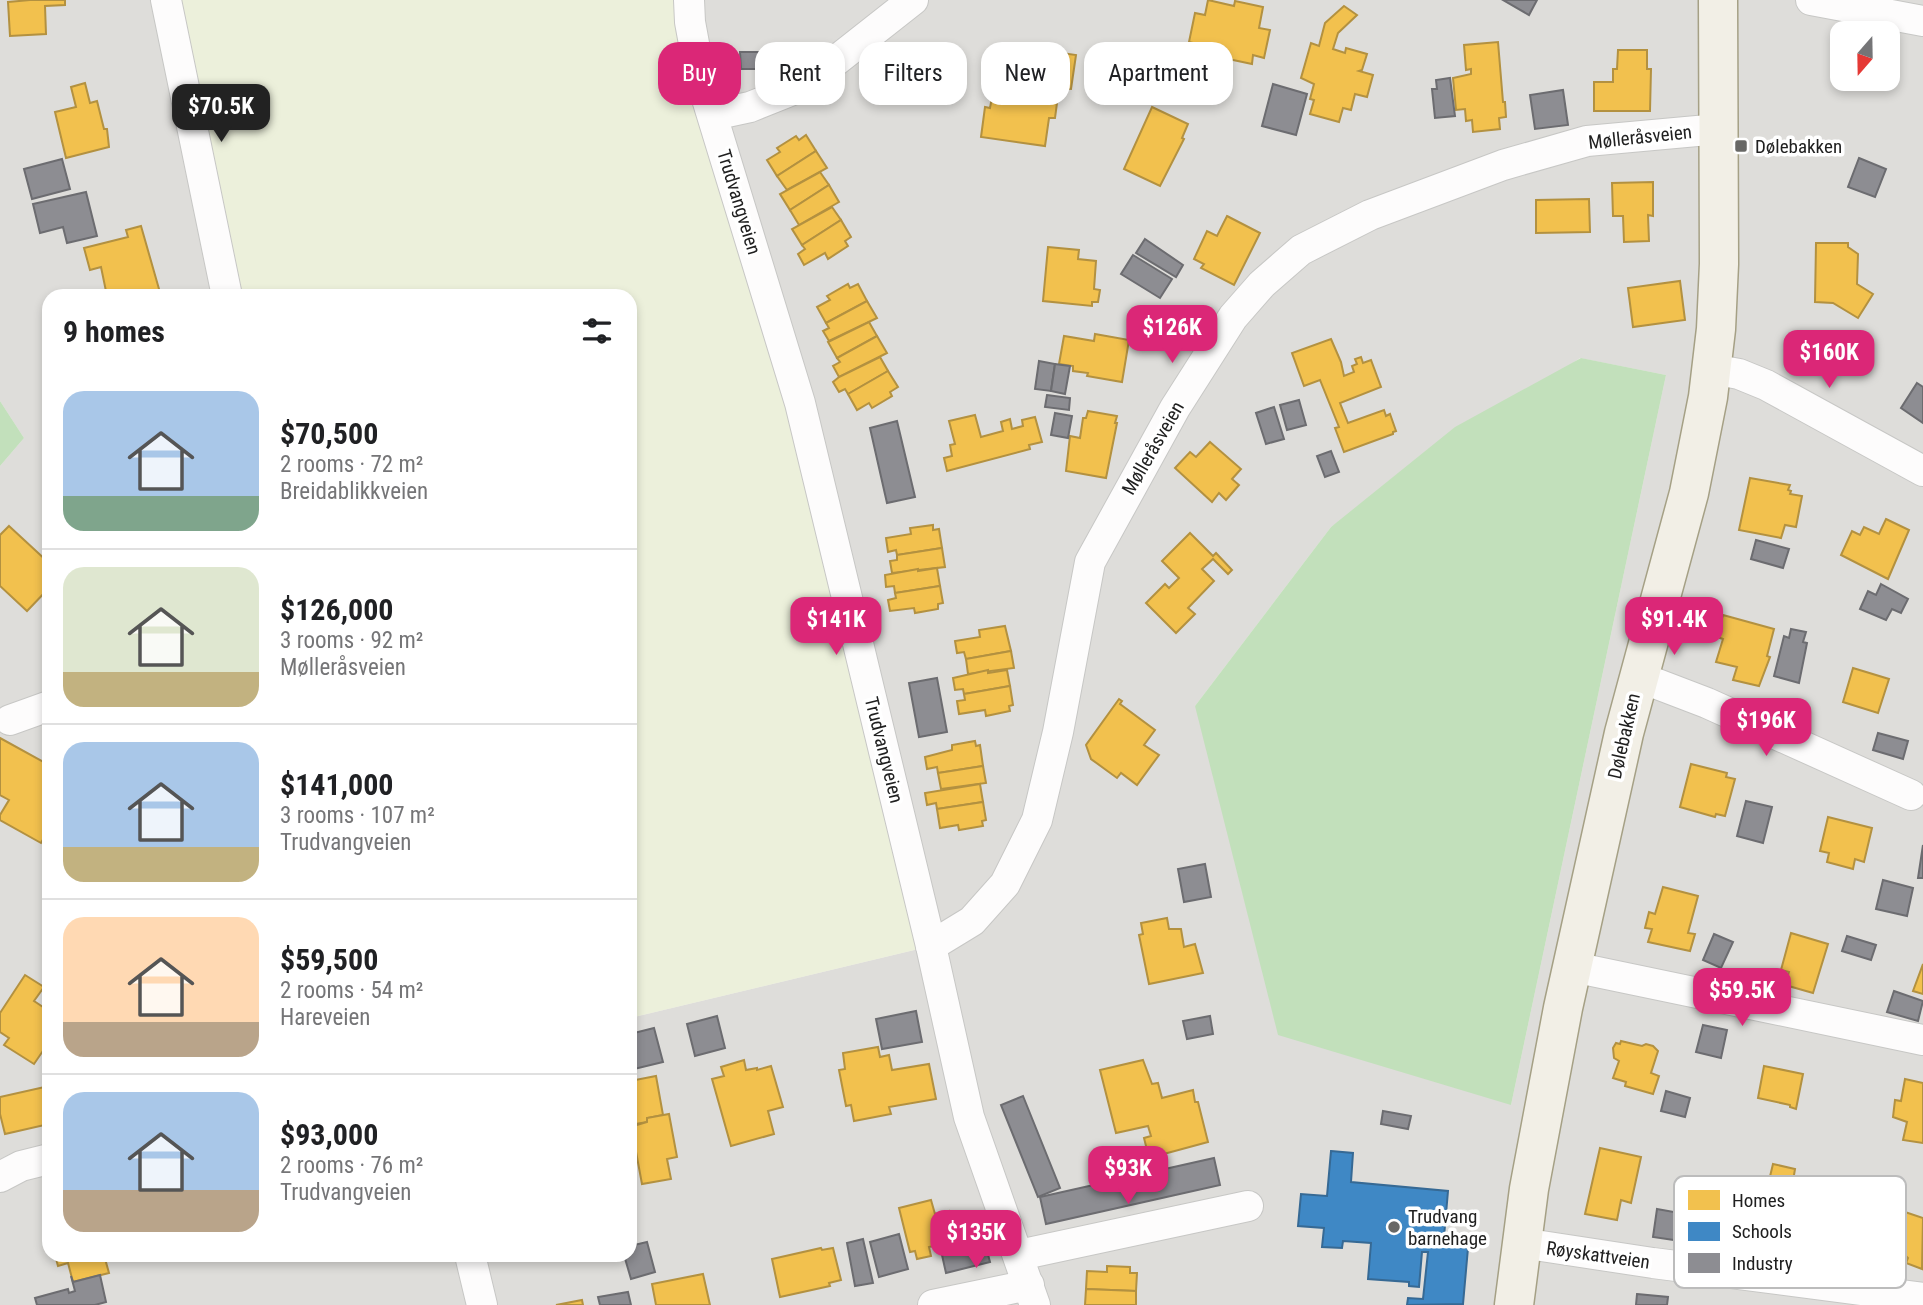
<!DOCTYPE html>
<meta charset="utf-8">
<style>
:root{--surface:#fff;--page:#f6f6f6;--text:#202124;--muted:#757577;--line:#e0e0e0;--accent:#db2777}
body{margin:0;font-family:"Roboto Condensed",sans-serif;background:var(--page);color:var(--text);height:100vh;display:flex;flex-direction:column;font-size:26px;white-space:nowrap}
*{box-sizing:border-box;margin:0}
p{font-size:23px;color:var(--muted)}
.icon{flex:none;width:38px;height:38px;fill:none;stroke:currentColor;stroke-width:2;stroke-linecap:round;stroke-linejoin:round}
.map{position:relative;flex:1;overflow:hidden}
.side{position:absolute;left:42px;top:289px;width:595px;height:973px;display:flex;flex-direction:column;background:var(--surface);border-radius:21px;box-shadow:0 4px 10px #0003}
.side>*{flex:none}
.top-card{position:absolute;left:658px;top:42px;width:665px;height:63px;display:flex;gap:14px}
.needle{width:46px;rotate:200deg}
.controls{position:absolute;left:1830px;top:21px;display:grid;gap:14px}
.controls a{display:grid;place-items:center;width:70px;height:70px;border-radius:14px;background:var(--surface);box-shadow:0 4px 10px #0003;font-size:35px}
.price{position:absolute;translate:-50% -60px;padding:0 16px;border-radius:14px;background:var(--accent);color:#fff;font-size:23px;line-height:46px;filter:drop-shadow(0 2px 4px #0008)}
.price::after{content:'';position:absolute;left:50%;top:42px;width:21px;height:16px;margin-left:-10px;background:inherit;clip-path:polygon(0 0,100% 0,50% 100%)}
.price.active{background:#222;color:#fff}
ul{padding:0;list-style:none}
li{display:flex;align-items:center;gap:21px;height:175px;padding:0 21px}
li+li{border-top:2px solid var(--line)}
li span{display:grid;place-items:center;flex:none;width:196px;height:140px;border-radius:21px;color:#555}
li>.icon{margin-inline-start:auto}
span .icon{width:84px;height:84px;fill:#fffc;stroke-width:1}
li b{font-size:30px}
h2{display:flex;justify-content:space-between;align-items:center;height:84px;padding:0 21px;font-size:30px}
.pill{padding:0 24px;border-radius:21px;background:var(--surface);box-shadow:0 4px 10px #0003;font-size:24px;line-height:63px}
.pill.active{background:var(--accent);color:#fff}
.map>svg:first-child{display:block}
</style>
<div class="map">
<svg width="1923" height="1305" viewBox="0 0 1923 1305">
<rect width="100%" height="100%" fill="#efeee9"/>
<path fill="#deddda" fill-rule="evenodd" d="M0,0H181L243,296H49V1255H630V1018L931,946L690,0H1923V1305H0V466L24,438L0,401ZM1843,33H1888V79H1843ZM1580,358L1666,375L1511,1105L1195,706L1331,527Z"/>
<polygon fill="#ecf0db" points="166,0 689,0 931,946 630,1018 630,296 227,296"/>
<g fill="#c2e0bb">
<polygon points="1581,358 1666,375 1511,1105 1278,1035 1195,706 1331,527 1455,427"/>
<polygon points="0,401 24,438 0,466"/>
</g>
<g fill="#f2c14e" stroke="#b39140" stroke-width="2">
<polygon points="30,0 65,0 65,5 45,6 46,34 10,36 8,2"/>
<polygon points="1208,0 1234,6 1235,1 1263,7 1259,28 1270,30 1264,58 1253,55 1252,64 1200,53 1201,45 1189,42 1195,13 1205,15"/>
<polygon points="1344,6 1357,15 1338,33 1333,49 1345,53 1346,48 1367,54 1362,70 1359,71 1373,75 1367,97 1355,94 1351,110 1343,108 1339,122 1310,114 1314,100 1310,99 1314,84 1301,78 1311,43 1319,46 1325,23"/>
<polygon points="1498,42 1503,102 1505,102 1506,117 1499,118 1500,129 1473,132 1472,120 1466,121 1465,109 1456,110 1453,78 1471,74 1471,69 1466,70 1464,45"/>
<polygon points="1041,50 1076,55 1071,89 1059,88 1055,118 1049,118 1045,146 981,137 985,107 990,108 992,97 1023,101 1027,69 1039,71"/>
<polygon points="1618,50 1647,50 1647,69 1651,69 1650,111 1594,111 1594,82 1613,82 1613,69 1617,69"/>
<polygon points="85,83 90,103 97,101 104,129 107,129 109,147 66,158 55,112 76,107 71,87"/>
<polygon points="1152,107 1188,124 1182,138 1184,139 1160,186 1124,169"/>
<polygon points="806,135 816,151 777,176 767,160 780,152 777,148 796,136 799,140"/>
<polygon points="816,151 827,168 787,190 777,176"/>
<polygon points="820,172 829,185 790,210 780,194"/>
<polygon points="1653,182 1653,216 1648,215 1649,241 1624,242 1623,216 1613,216 1612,183"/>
<polygon points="829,185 839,202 799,225 790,210"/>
<polygon points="1589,199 1590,232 1536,233 1536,200"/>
<polygon points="832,207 841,220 802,245 792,229"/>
<polygon points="1227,216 1260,233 1234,285 1201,268 1204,264 1194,259 1207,231 1217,236"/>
<polygon points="841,220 851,237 845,241 848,246 828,259 825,253 804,265 798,254 805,249 802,245"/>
<polygon points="141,226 161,296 126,296 125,292 107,296 101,267 90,270 84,248 128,237 126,230"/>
<polygon points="1816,243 1848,243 1848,247 1858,254 1857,284 1873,294 1858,318 1833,303 1815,302"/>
<polygon points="1048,247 1079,250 1078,259 1096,261 1094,289 1100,290 1098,302 1092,302 1092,306 1043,301"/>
<polygon points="1680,281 1685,320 1633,327 1628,288"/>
<polygon points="848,284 850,288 858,284 867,301 826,323 817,307 830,300 827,296"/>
<polygon points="867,301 877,318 829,341 823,331 829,328 826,323"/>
<polygon points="869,322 877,336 837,358 828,342"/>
<polygon points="1095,334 1129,340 1122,382 1087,376 1088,373 1073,371 1073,366 1059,364 1064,336 1094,341"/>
<polygon points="877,336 887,353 839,377 833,366 840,362 837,358"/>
<polygon points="1331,339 1341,362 1344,376 1354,372 1352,366 1357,364 1355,359 1361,357 1363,363 1371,360 1381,387 1340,403 1348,423 1384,410 1386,416 1390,414 1396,431 1393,432 1393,434 1344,452 1335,428 1339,427 1320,380 1304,386 1292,353"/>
<polygon points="880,357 888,371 848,394 845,389 839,392 833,382 839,377"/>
<polygon points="888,371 898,387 890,392 892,396 872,408 869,403 857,410 848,394"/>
<polygon points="1088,411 1117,416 1115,423 1117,423 1106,478 1066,471 1070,436 1080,438 1083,418 1086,418"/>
<polygon points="975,415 981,437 1003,431 1001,422 1010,419 1012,429 1023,426 1022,420 1035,417 1042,442 1029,445 1030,449 947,471 944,458 952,456 950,445 955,444 949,421"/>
<polygon points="1210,442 1241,469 1232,479 1239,485 1226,500 1219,493 1212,502 1175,468 1190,452 1196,457"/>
<polygon points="1750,478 1790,485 1788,490 1791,491 1790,494 1802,496 1796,527 1785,525 1781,538 1739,530"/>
<polygon points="1886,519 1909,530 1888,579 1841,555 1852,531 1860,535 1864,527 1879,534"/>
<polygon points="933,525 933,530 939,529 942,548 897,555 896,550 888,552 886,538 911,534 910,528"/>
<polygon points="9,526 49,563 49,588 27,611 0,586 0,535"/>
<polygon points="1190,533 1213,556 1216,553 1232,570 1228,574 1213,559 1202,569 1214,581 1188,608 1195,614 1176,633 1146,603 1165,584 1169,588 1179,578 1162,561"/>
<polygon points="942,548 945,567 892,573 890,561 897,560 897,555"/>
<polygon points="937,568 940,586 895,593 894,586 886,587 885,575 918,569 918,571"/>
<polygon points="940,586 943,603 938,604 938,609 915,613 914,608 890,611 888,600 896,598 895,593"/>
<polygon points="1723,615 1774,629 1767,656 1770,657 1759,686 1733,680 1737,667 1716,662 1723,639 1717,637"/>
<polygon points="1005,626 1011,651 966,659 964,652 957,653 955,641 980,637 979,630"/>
<polygon points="1011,651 1014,668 968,674 966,659"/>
<polygon points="1853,668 1889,679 1878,713 1843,702"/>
<polygon points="988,670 988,673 1007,670 1010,686 964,694 963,689 955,690 953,678"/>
<polygon points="1010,686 1013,705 1009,706 1010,711 986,716 985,710 959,714 957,701 965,700 964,694"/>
<polygon points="1119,699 1122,701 1120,704 1155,730 1144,745 1159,755 1137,785 1121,773 1117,778 1091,759 1086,745"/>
<polygon points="0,738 49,765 49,829 41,843 0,820 0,815 9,800 0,795"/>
<polygon points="975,741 976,746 980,745 983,766 938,773 937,767 927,769 925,757 952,750 952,745"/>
<polygon points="1691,764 1727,773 1726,777 1735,779 1725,816 1716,814 1715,817 1680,807"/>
<polygon points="983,766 986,783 941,789 938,773"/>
<polygon points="980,784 983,802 937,809 936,803 927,805 925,793"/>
<polygon points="983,802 986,820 982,821 983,826 959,830 958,825 940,828 937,809"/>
<polygon points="1828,817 1872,828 1864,862 1855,859 1853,869 1827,862 1829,853 1820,851"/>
<polygon points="1663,887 1698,896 1688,933 1695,934 1690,951 1648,942 1652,929 1645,928 1649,912 1655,914"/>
<polygon points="1167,918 1169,929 1181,929 1184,947 1195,944 1203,973 1149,984 1139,935 1143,934 1141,923"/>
<polygon points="1791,933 1828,944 1813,993 1785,985 1789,972 1781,970"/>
<polygon points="1923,964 1923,994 1913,991"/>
<polygon points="25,975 44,987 34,1001 49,1011 49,1042 34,1064 4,1045 9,1038 0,1032 0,1013"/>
<polygon points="1621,1041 1642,1046 1646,1044 1653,1046 1658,1051 1651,1073 1659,1076 1653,1094 1625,1086 1626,1082 1613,1078 1619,1061 1614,1058 1613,1048 1616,1043 1620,1044"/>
<polygon points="878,1047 880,1057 889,1055 892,1070 929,1064 936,1099 889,1107 891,1114 854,1121 851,1105 846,1106 839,1070 845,1069 843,1053"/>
<polygon points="744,1060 746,1070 757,1068 757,1070 771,1066 783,1107 768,1111 774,1134 731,1146 712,1079 724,1076 721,1067"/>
<polygon points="1143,1060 1152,1084 1158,1083 1162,1098 1193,1090 1195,1102 1198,1102 1208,1142 1149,1158 1144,1138 1151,1136 1148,1126 1116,1133 1100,1070"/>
<polygon points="1764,1066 1803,1074 1796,1109 1790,1107 1790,1105 1758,1098"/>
<polygon points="656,1076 663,1115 647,1118 647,1122 630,1125 630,1081"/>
<polygon points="1905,1079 1923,1083 1923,1143 1903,1140 1907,1122 1893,1117 1895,1100 1901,1101"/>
<polygon points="49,1086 49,1124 5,1134 0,1114 0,1097"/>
<polygon points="669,1114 677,1157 667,1159 671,1179 642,1184 634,1141 630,1142 630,1127 647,1122 647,1118"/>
<polygon points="1600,1148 1641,1157 1631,1203 1621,1200 1617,1220 1585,1214"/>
<polygon points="1773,1164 1795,1169 1793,1181 1815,1185 1801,1252 1779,1247 1785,1219 1761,1214"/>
<polygon points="931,1200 935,1214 949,1211 957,1241 929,1247 931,1256 917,1259 915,1251 910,1252 899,1208"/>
<polygon points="1902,1211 1923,1218 1922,1269 1906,1263 1908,1258 1905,1255 1889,1249"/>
<polygon points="821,1248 822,1250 833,1248 841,1280 829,1283 830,1286 780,1297 772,1259"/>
<polygon points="55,1255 104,1255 109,1273 73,1282 68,1263 58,1266"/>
<polygon points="1107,1266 1130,1267 1130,1273 1137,1273 1136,1291 1086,1289 1087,1271 1107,1272"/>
<polygon points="703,1274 710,1305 656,1305 652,1284"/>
<polygon points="1086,1289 1136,1291 1136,1305 1085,1305"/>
<polygon points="582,1300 583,1305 556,1305"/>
</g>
<polygon fill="#3f88c5" stroke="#366994" stroke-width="2" points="1331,1151 1353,1153 1351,1182 1448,1191 1444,1237 1452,1238 1451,1246 1468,1248 1463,1304 1407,1305 1408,1298 1423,1299 1428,1252 1422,1252 1419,1287 1409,1286 1409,1282 1368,1279 1371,1243 1343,1241 1342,1248 1322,1247 1324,1228 1298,1226 1301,1194 1327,1196"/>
<g fill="#8d8d92" stroke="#6c6c70" stroke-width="2">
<polygon points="1503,0 1537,0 1529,15"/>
<polygon points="740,52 760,52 761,69 741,69"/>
<polygon points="1450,78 1455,116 1435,118 1432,89 1437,89 1436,80"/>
<polygon points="1273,84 1307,94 1296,135 1262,126"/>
<polygon points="1563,90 1568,125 1535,129 1530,95"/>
<polygon points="1859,158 1886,169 1875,197 1848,187"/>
<polygon points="62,159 70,189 32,199 24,169"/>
<polygon points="86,192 97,236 67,243 63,227 40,233 33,204"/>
<polygon points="1145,239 1183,265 1176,277 1136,253"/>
<polygon points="1133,255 1172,279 1160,298 1121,274"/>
<polygon points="1039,361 1055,364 1051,391 1035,389"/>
<polygon points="1055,364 1070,366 1065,394 1051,391"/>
<polygon points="1917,383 1923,387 1923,423 1901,408"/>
<polygon points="1047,395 1070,398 1069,410 1045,407"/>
<polygon points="1299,400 1306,425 1287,430 1280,405"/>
<polygon points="1274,407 1284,439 1266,444 1256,413"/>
<polygon points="1055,413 1072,416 1068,438 1051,435"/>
<polygon points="897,421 915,497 887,503 870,428"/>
<polygon points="1331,451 1339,472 1325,477 1317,456"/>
<polygon points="1756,540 1789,549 1783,568 1751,559"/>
<polygon points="1881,584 1908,599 1901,613 1892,609 1886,620 1860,609 1868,591 1876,595"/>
<polygon points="1791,629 1806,632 1803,642 1807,643 1799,683 1774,676 1784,636 1789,638"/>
<polygon points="937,678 947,732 919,737 909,683"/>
<polygon points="1878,733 1908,741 1903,759 1873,750"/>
<polygon points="1746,801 1772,807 1763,843 1737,836"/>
<polygon points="1923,845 1923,878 1918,878"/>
<polygon points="1205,864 1211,897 1184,902 1178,869"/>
<polygon points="1883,880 1913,888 1907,916 1876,909"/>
<polygon points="1714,934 1733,942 1721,968 1703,960"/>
<polygon points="1847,936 1876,945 1871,960 1842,951"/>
<polygon points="1711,970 1734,975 1731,988 1706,984"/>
<polygon points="1894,991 1923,1001 1918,1021 1887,1012"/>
<polygon points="916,1011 922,1042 882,1049 876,1019"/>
<polygon points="717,1016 725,1048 695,1056 687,1024"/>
<polygon points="1210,1016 1213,1034 1187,1039 1183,1021"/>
<polygon points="1703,1025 1727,1030 1721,1058 1696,1052"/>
<polygon points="654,1028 663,1062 630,1070 630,1034"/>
<polygon points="1666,1091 1690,1098 1685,1117 1661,1111"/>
<polygon points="1023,1096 1060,1188 1038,1197 1001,1105"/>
<polygon points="1383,1111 1411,1116 1408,1129 1381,1124"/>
<polygon points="1214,1158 1220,1185 1046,1224 1040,1197"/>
<polygon points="630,1193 634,1216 630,1217"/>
<polygon points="1657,1209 1685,1214 1681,1241 1653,1237"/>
<polygon points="899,1234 908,1269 879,1277 870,1242"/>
<polygon points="863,1239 873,1283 855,1286 847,1243"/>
<polygon points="647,1242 655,1272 631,1279 624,1255 630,1255 630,1246"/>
<polygon points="979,1247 986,1247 990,1262 946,1273 942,1255"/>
<polygon points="100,1275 106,1302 95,1305 37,1305 35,1298 68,1289 69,1293 75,1291 71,1276 73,1282"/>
<polygon points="628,1292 631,1305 600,1305 598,1297"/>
<polygon points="1637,1294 1668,1297 1667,1305 1636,1305"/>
</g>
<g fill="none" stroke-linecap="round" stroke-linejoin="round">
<defs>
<g id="minor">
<polyline points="166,0 227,296"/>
<polyline points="689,0 690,22 700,76 800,403 931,946 969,1117 1035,1305"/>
<polyline points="1811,0 1923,21"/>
<polyline points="713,115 750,107 805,85 913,0"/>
<polyline points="1712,369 1739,374 1766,385 1923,471"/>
<polyline points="1639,677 1707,703 1911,795"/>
<polyline points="10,720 49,706"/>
<polyline points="931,946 972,921 1005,884 1037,820 1058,732 1090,562 1175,408 1233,317 1262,284 1301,250 1370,215 1503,165 1587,141 1719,129"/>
<polyline points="1573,967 1923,1040"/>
<polyline points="0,1177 21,1166 49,1159"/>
<polyline points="1522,1243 1653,1263 1923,1298"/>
<polyline points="470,1255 482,1305"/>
<polyline points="1019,1255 1248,1206"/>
<polyline points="933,1305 1029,1285"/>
</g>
<polyline id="major" points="1514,1305 1529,1189 1563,1008 1624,733 1689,493 1708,397 1716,329 1719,264 1718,0"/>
</defs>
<use href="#minor" stroke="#c7c7c5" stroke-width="32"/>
<use href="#major" stroke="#a5a085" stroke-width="41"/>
<use href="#minor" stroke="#fdfcfc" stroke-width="30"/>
<use href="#major" stroke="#f2efe6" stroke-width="38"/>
</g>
<g fill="#686866" stroke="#fff" stroke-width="2.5">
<rect x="1734" y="139" width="14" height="14" rx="3.5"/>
<circle cx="1394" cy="1227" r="7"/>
</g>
<g text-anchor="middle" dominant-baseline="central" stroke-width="7" stroke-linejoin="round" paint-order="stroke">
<g font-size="19" fill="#202020" stroke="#fff">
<text transform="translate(1640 137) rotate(-6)">Mølleråsveien</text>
<text transform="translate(739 202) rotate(73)">Trudvangveien</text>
<text transform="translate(1153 448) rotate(-60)">Mølleråsveien</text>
<text transform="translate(1624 736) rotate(-77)">Dølebakken</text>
<text transform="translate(884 750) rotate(76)">Trudvangveien</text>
<text transform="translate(1598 1255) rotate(8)">Røyskattveien</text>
</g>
<g font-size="19" fill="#202020" stroke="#fff" text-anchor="start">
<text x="1755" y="146">Dølebakken</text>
<text x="1408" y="1216">Trudvang<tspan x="1408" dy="22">barnehage</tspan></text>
</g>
</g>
<rect x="1674" y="1176" width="232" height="112" rx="10" fill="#fff" stroke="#bcbcbc" stroke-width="2"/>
<rect x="1688" y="1190" width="32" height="20" fill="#f2c14e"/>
<rect x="1688" y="1222" width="32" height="19" fill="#3f88c5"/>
<rect x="1688" y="1253" width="32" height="20" fill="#8d8d92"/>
<g font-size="19" fill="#202020">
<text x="1732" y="1207">Homes</text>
<text x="1732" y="1238">Schools</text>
<text x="1732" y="1270">Industry</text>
</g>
</svg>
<div class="controls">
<a><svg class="needle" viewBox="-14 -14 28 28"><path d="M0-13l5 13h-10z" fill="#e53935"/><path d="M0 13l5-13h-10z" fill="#757577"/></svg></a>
</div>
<b class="price active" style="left:221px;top:144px">$70.5K</b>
<b class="price" style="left:1172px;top:365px">$126K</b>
<b class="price" style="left:1829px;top:390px">$160K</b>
<b class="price" style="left:836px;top:657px">$141K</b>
<b class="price" style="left:1674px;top:657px">$91.4K</b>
<b class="price" style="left:1766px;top:758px">$196K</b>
<b class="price" style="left:1742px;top:1028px">$59.5K</b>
<b class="price" style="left:1128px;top:1206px">$93K</b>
<b class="price" style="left:976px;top:1270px">$135K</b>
<div class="top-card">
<a class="pill active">Buy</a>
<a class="pill">Rent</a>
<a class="pill">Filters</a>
<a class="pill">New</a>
<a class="pill">Apartment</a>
</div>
<section class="side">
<h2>9 homes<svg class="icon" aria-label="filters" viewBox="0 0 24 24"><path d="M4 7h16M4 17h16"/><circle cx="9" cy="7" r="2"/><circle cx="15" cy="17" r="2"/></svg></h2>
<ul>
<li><span style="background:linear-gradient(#a9c7e8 75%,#7fa58c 0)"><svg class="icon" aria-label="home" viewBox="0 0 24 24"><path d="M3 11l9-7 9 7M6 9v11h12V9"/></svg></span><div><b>$70,500</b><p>2 rooms · 72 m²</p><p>Breidablikkveien</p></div></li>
<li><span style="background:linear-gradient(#dfe7d0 75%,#c2b280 0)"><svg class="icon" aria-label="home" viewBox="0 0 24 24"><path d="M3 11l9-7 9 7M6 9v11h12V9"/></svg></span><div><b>$126,000</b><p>3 rooms · 92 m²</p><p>Mølleråsveien</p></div></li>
<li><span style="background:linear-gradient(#a9c7e8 75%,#c2b280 0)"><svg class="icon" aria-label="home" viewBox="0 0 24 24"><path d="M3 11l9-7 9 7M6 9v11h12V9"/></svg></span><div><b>$141,000</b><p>3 rooms · 107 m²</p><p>Trudvangveien</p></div></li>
<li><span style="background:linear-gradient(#ffd9b3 75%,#b9a48a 0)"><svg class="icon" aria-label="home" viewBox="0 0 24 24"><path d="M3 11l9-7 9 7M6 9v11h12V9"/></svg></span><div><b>$59,500</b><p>2 rooms · 54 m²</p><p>Hareveien</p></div></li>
<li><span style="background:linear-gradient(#a9c7e8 70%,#b9a48a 0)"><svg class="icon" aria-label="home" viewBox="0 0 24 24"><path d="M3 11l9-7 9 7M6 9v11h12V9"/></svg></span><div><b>$93,000</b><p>2 rooms · 76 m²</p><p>Trudvangveien</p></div></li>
</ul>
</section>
</div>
